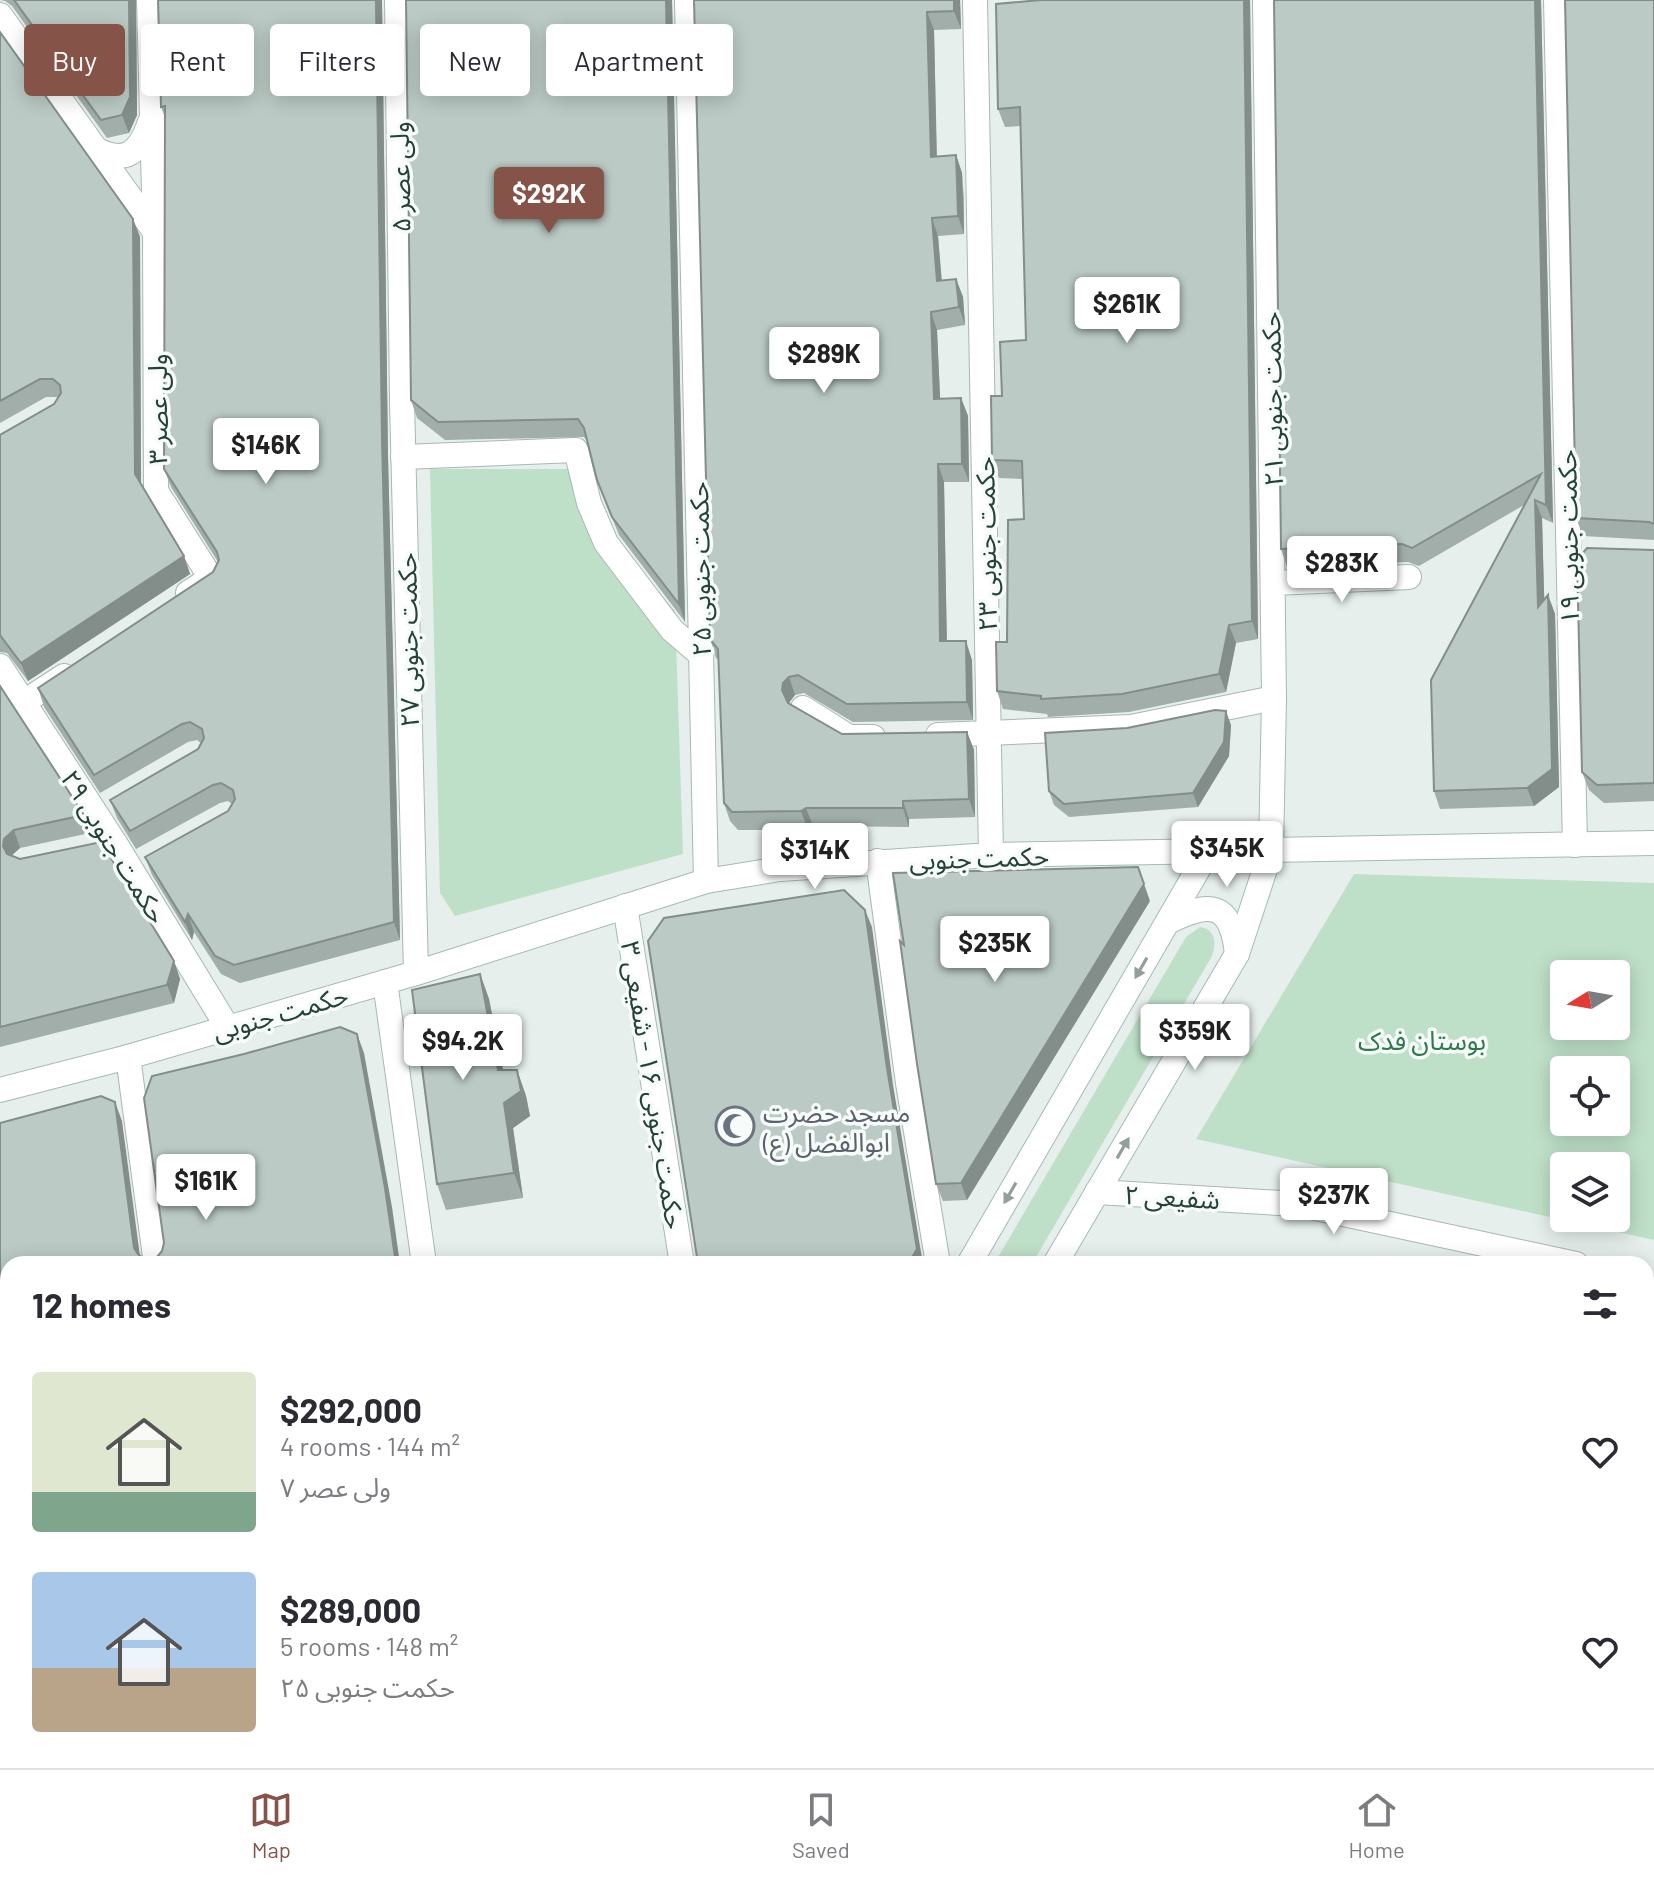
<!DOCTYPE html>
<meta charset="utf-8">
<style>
:root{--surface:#fff;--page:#f2f2f3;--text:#2b2b33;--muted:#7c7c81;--line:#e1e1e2;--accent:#855347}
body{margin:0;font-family:Barlow,"Noto Sans Arabic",sans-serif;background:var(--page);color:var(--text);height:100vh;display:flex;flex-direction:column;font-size:30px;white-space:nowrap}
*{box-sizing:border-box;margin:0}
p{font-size:26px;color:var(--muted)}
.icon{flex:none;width:44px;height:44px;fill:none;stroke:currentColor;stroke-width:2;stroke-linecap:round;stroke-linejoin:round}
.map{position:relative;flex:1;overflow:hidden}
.panel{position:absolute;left:0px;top:1256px;width:1654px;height:512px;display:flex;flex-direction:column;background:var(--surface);border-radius:24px 24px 0 0;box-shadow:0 4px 20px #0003}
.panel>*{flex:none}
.banner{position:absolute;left:24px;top:24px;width:800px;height:72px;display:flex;gap:16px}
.needle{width:52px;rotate:259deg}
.controls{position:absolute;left:1550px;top:960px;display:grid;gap:16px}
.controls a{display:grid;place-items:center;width:80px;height:80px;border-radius:8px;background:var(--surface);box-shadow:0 4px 20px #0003;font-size:40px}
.price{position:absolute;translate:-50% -68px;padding:0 18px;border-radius:8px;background:#fff;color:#222;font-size:26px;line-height:52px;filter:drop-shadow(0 2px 4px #0008)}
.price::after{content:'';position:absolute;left:50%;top:48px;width:24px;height:18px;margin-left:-12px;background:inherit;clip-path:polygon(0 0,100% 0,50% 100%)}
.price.selected{background:var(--accent);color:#fff}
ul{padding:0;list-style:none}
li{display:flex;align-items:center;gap:24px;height:200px;padding:0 32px}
li span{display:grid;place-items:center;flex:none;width:224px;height:160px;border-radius:8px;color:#555}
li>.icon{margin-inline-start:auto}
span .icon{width:96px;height:96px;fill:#fffc;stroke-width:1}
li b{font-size:34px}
h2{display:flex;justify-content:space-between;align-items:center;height:96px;padding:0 32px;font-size:34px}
.chip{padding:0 28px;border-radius:8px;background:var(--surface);box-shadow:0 4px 20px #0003;font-size:28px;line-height:72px}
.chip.selected{background:var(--accent);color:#fff}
.menu{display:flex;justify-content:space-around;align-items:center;height:112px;border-top:2px solid var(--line);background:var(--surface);font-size:22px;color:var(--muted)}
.menu a{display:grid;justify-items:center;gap:4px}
.menu .selected{color:var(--accent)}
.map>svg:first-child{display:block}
</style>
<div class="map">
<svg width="1654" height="1768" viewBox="0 0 1654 1768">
<rect width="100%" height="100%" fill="#e6efeb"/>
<g fill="#bfe0c8" fill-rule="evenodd">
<polygon points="430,469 591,469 610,535 675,611 683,854 455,916 440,893"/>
<path d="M1354,874L1654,883V1240L1196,1139ZM1616,974V1026H1564V974ZM1616,1070V1122H1564V1070ZM1564,1166H1616V1218H1564Z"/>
<path d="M1200,927C1216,929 1216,944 1212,956L1032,1264H994L1186,937Z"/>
</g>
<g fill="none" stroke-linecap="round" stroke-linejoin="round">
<defs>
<g id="street">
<polyline points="149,0 155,232 156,491 211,578 188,593"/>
<polyline points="397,0 402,400 416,973"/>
<polyline points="687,0 706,881"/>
<polyline points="975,0 991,855"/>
<polyline points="1265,0 1274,698 1271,851"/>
<polyline points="1556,0 1575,845"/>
<polyline points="0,15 155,232"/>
<path d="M93,148C125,165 139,154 150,122"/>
<polyline points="403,457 576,450 589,503 606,543 672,630 701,655"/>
<polyline points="1273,583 1409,577"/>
<polyline points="0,666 115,843 228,1028"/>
<polyline points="24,702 64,676"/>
<polyline points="803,708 849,737 873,737"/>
<polyline points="938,735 1131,727 1274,698"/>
<polyline points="878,861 908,1083 938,1264"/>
<polyline points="625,906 682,1264"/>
<polyline points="385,982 424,1264"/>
<polyline points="128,1057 156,1264"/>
<polyline points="1097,1192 1297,1204 1576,1264"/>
<polyline points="1646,1287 1654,1289"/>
<polyline points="230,1760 231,1768"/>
</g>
<g id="secondary">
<path d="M1168,922C1209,901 1231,901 1237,954"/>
<polyline points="0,1090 128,1057 416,973 706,881 780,869 991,855 1654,843"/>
<polyline points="969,1264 1208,852"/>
<polyline points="1055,1264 1237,954 1271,851"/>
<polyline points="677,1768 682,1760"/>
<polyline points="760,1768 765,1760"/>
</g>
</defs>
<use href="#street" stroke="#a8b8b2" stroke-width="26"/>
<use href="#secondary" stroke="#a4bbb3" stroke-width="26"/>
<use href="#street" stroke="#fff" stroke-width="24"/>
<use href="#secondary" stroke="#fff" stroke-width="24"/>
</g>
<g fill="#a1aea9">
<polygon points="0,0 136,0 137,115 129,133 107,138 12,6 5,1"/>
<polygon points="158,0 382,0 388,457 400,940 240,983 221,974 194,932 192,940 152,875 145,857 228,811 232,804 228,801 220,803 136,849 117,818 110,800 198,749 201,743 197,740 188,742 100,793 44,707 38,688 213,572 218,562 171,487 164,469 165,117 161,107"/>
<polygon points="406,0 672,0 685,622 619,535 597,480 587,441 584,437 445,440 417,418 411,400"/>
<polygon points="694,0 960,0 961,29 934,30 937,157 956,155 962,173 964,199 964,234 938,236 942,281 956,279 963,297 965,325 937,330 940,399 961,398 968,416 969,482 944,482 947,641 972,660 973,720 853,722 804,693 795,695 789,703 842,734 967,732 974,750 975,817 909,819 909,827 813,826 808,830 738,830 730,821 724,803 719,660 716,658 710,639"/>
<polygon points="1250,0 1258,639 1236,643 1226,692 1129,712 1048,717 1047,714 1003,709 997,691 1007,642 1024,519 1023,479 999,478 992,460 1002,396 1026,340 1020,126 1005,127 998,109"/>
<polygon points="1274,0 1541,0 1553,523 1542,518 1544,600 1548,595 1555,614 1559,787 1534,806 1440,809 1434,791 1524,505 1419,566 1408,562 1287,567 1281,549"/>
<polygon points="1654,0 1654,540 1583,536 1576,518"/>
<polygon points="0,32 133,219 140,237 141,485 184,556 190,574 28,681 7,653 0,652 0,435 54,404 59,397 46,397 0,423"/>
<polygon points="1654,550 1654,801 1604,803 1589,790 1582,772"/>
<polygon points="0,686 84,815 90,833 20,848 11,856 174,961 180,979 174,1003 0,1047"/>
<polygon points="1231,725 1229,756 1198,807 1069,817 1054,805 1049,791"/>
<polygon points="1150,901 967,1200 943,1201 936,1184"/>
<polygon points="480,974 489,999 503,1070 517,1070 526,1096 530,1116 513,1128 523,1198 446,1210 437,1184"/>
</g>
<g fill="#838d89">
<polygon points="129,0 136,0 137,115 129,133 122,115"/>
<polygon points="376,0 382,0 388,457 400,940 394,922 382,439"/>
<polygon points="666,0 672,0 685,622 679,604"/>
<polygon points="954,0 960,0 961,29 954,11"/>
<polygon points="1244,0 1250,0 1258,639 1252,621"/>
<polygon points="1535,0 1541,0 1553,523 1546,505"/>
<polygon points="927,12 934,30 937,175 931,157"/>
<polygon points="956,155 962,173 964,234 958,216"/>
<polygon points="932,218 938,236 943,299 937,281"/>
<polygon points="133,219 140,237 141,492 135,474"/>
<polygon points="956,279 963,297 965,325 959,307"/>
<polygon points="931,312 937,330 941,417 934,399"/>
<polygon points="961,398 968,416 969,482 962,464"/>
<polygon points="938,464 944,482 947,659 940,641"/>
<polygon points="1535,500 1542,518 1545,626 1538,607"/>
<polygon points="184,556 190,574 28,681 21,663"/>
<polygon points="1548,595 1555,614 1559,787 1534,806 1527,788"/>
<polygon points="1229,625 1236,643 1226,692 1219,674"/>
<polygon points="966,641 972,660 973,720 967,702"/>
<polygon points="789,677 795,695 790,701 788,708 782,690 783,683"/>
<polygon points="1226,711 1231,725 1229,756 1198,807 1193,793"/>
<polygon points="967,732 974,750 975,817 969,799"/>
<polygon points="903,801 909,819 909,827 903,808"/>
<polygon points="806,808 813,826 808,830 801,811"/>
<polygon points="14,830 20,848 10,857 9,864 3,846 4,839"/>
<polygon points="1144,884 1150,901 967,1200 961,1183"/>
<polygon points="865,910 872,927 893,1085 923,1264 908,1264 887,1068"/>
<polygon points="188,914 194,932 192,940 185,922"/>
<polygon points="174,961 180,979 174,1003 167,985"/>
<polygon points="480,974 489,999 508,1096 498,1070"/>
<polygon points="357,1034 364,1053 392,1207 400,1264 396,1264"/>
<polygon points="517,1070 526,1096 530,1116 513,1128 523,1198 514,1173 504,1103"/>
<polygon points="115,1102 122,1121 141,1264 134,1248"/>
<polygon points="616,1760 635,1760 630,1768 611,1768"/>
</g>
<g fill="#bbcac4" stroke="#838d89" stroke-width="2">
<polygon points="14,0 129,0 130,97 122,115 101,120"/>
<polygon points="158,0 376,0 382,439 394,922 234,965 215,956 188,914 185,922 145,857 228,811 235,799 233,790 221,783 213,785 130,831 110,800 198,749 204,738 202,729 190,722 182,724 94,775 38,688 213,572 219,560 217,552 164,469 165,106 161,107"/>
<polygon points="406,0 666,0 679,604 612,517 597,480 584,428 578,419 438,422 411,400"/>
<polygon points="694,0 954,0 954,11 927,12 931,157 956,155 957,181 958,216 932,218 937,281 956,279 959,307 931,312 934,399 961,398 962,464 938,464 940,641 966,641 967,702 847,704 798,675 789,677 783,683 782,690 788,703 842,734 967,732 969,799 903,801 903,808 806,808 801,811 732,812 724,803 718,649 710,639"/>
<polygon points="1041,0 1244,0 1252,621 1229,625 1219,674 1122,694 1041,699 1041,696 997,691 996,642 1007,642 1008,520 1024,519 1022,461 992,460 991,396 1002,396 1000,342 1026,340 1020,107 998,109 996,4"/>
<polygon points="1274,0 1535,0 1546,505 1535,500 1538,607 1548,595 1552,769 1527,788 1434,791 1431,680 1541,474 1412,548 1402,544 1281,549"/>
<polygon points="1565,0 1654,0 1654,524 1649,522 1576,518"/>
<polygon points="0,32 133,219 135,474 184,556 21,663 0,635 0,435 54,404 61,393 60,385 53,379 40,379 0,401"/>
<polygon points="1587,548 1654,550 1654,783 1597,785 1582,772 1577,560"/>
<polygon points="0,686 84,815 14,830 4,839 3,846 7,854 20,859 101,842 174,961 167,985 0,1027"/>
<polygon points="1215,710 1226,711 1224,742 1193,793 1064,804 1049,791 1045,733 1127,728"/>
<polygon points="1138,867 1144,884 961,1183 936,1184 917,1064 900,941 904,945 893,873"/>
<polygon points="844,890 865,910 887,1068 917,1249 908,1264 698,1264 648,941 664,918"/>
<polygon points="480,974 498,1070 517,1070 521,1091 504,1103 514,1173 437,1184 412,990"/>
<polygon points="340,1027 357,1034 385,1188 396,1264 8,1264 8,1760 68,1760 76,1764 105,1760 215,1760 219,1763 233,1760 480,1760 481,1762 489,1764 497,1760 616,1760 611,1768 0,1768 0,1123 101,1096 115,1102 134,1248 138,1254 144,1259 157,1257 162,1251 164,1243 144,1098 152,1076 244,1054"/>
</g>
<defs><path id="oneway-solid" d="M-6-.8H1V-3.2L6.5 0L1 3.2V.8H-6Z" transform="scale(2)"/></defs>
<g fill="#92a09c">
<use href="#oneway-solid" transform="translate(1141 968) rotate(120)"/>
<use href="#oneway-solid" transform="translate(1123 1148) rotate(-60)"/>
<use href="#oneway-solid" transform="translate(1010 1193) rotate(120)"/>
</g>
<defs>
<symbol id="mosque-ring" viewBox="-11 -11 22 22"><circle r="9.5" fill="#f7fbf9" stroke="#6b7280" stroke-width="1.5"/><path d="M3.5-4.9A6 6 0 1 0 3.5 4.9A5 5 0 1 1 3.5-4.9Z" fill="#6b7280"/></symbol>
</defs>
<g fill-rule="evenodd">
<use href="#mosque-ring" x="713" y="1104" width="44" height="44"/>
</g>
<g text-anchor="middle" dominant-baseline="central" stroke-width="7" stroke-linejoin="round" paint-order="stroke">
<g font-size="26" fill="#24423a" stroke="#f7fbf9">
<text transform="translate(399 177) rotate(-91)">ولی عصر ۵</text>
<text transform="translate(1271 399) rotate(-91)">حکمت جنوبی ۲۱</text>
<text transform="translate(156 409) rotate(-90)">ولی عصر ۳</text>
<text transform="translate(1567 537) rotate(-91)">حکمت جنوبی ۱۹</text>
<text transform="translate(985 544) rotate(-91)">حکمت جنوبی ۲۳</text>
<text transform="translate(699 569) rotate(-91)">حکمت جنوبی ۲۵</text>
<text transform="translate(407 640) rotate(-91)">حکمت جنوبی ۲۷</text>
<text transform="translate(115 846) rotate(58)">حکمت جنوبی ۲۹</text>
<text transform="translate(979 857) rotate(-2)">حکمت جنوبی</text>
<text transform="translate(280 1012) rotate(-16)">حکمت جنوبی</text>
<text transform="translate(654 1085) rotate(81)">حکمت جنوبی ۱۶ - شفیعی ۳</text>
<text transform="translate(1172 1196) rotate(3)">شفیعی ۲</text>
</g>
<g font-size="26" fill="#2d7a4b" stroke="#f7fbf9">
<text x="1422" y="1039">بوستان فدک</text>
</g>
<g font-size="26" fill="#5b616d" stroke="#f7fbf9" text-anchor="start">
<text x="763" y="1111">مسجد حضرت<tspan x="763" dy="30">ابوالفضل (ع)</tspan></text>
</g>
</g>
</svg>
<div class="controls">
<a><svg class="needle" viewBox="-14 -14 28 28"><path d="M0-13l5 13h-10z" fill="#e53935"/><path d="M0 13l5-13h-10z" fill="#7c7c81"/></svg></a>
<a><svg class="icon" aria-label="locate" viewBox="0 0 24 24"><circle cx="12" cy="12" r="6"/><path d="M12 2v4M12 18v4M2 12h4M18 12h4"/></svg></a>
<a><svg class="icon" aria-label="layers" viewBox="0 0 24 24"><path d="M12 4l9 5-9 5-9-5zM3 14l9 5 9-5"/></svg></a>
</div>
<b class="price selected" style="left:549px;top:235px">$292K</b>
<b class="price" style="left:1127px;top:345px">$261K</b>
<b class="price" style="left:824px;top:395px">$289K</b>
<b class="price" style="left:266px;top:486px">$146K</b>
<b class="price" style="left:1342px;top:604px">$283K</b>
<b class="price" style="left:1227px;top:889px">$345K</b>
<b class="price" style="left:815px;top:891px">$314K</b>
<b class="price" style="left:995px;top:984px">$235K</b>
<b class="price" style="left:1195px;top:1072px">$359K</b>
<b class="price" style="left:463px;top:1082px">$94.2K</b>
<b class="price" style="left:206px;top:1222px">$161K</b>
<b class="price" style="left:1334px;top:1236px">$237K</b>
<div class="banner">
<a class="chip selected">Buy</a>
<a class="chip">Rent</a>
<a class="chip">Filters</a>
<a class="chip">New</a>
<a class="chip">Apartment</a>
</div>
<section class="panel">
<h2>12 homes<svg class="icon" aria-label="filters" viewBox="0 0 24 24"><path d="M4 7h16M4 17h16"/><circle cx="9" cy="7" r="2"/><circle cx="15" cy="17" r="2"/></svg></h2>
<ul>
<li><span style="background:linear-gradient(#dfe7d0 75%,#7fa58c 0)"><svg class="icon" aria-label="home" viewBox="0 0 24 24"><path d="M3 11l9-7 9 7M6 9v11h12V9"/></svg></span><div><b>$292,000</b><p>4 rooms · 144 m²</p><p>ولی عصر ۷</p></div><svg class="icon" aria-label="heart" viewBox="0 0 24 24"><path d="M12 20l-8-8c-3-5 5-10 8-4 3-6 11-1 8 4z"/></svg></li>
<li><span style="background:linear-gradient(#a9c7e8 60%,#b9a48a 0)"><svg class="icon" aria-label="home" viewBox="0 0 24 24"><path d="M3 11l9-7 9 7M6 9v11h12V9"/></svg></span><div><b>$289,000</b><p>5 rooms · 148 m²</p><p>حکمت جنوبی ۲۵</p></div><svg class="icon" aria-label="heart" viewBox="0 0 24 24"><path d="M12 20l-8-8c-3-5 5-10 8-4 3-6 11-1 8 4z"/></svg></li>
</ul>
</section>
</div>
<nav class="menu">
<a class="selected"><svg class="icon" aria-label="map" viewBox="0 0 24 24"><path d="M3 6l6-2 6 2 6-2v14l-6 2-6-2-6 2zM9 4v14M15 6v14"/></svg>Map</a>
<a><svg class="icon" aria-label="saved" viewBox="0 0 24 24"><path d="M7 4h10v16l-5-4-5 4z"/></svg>Saved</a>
<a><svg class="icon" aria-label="home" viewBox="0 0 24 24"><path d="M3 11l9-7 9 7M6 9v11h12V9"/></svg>Home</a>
</nav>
